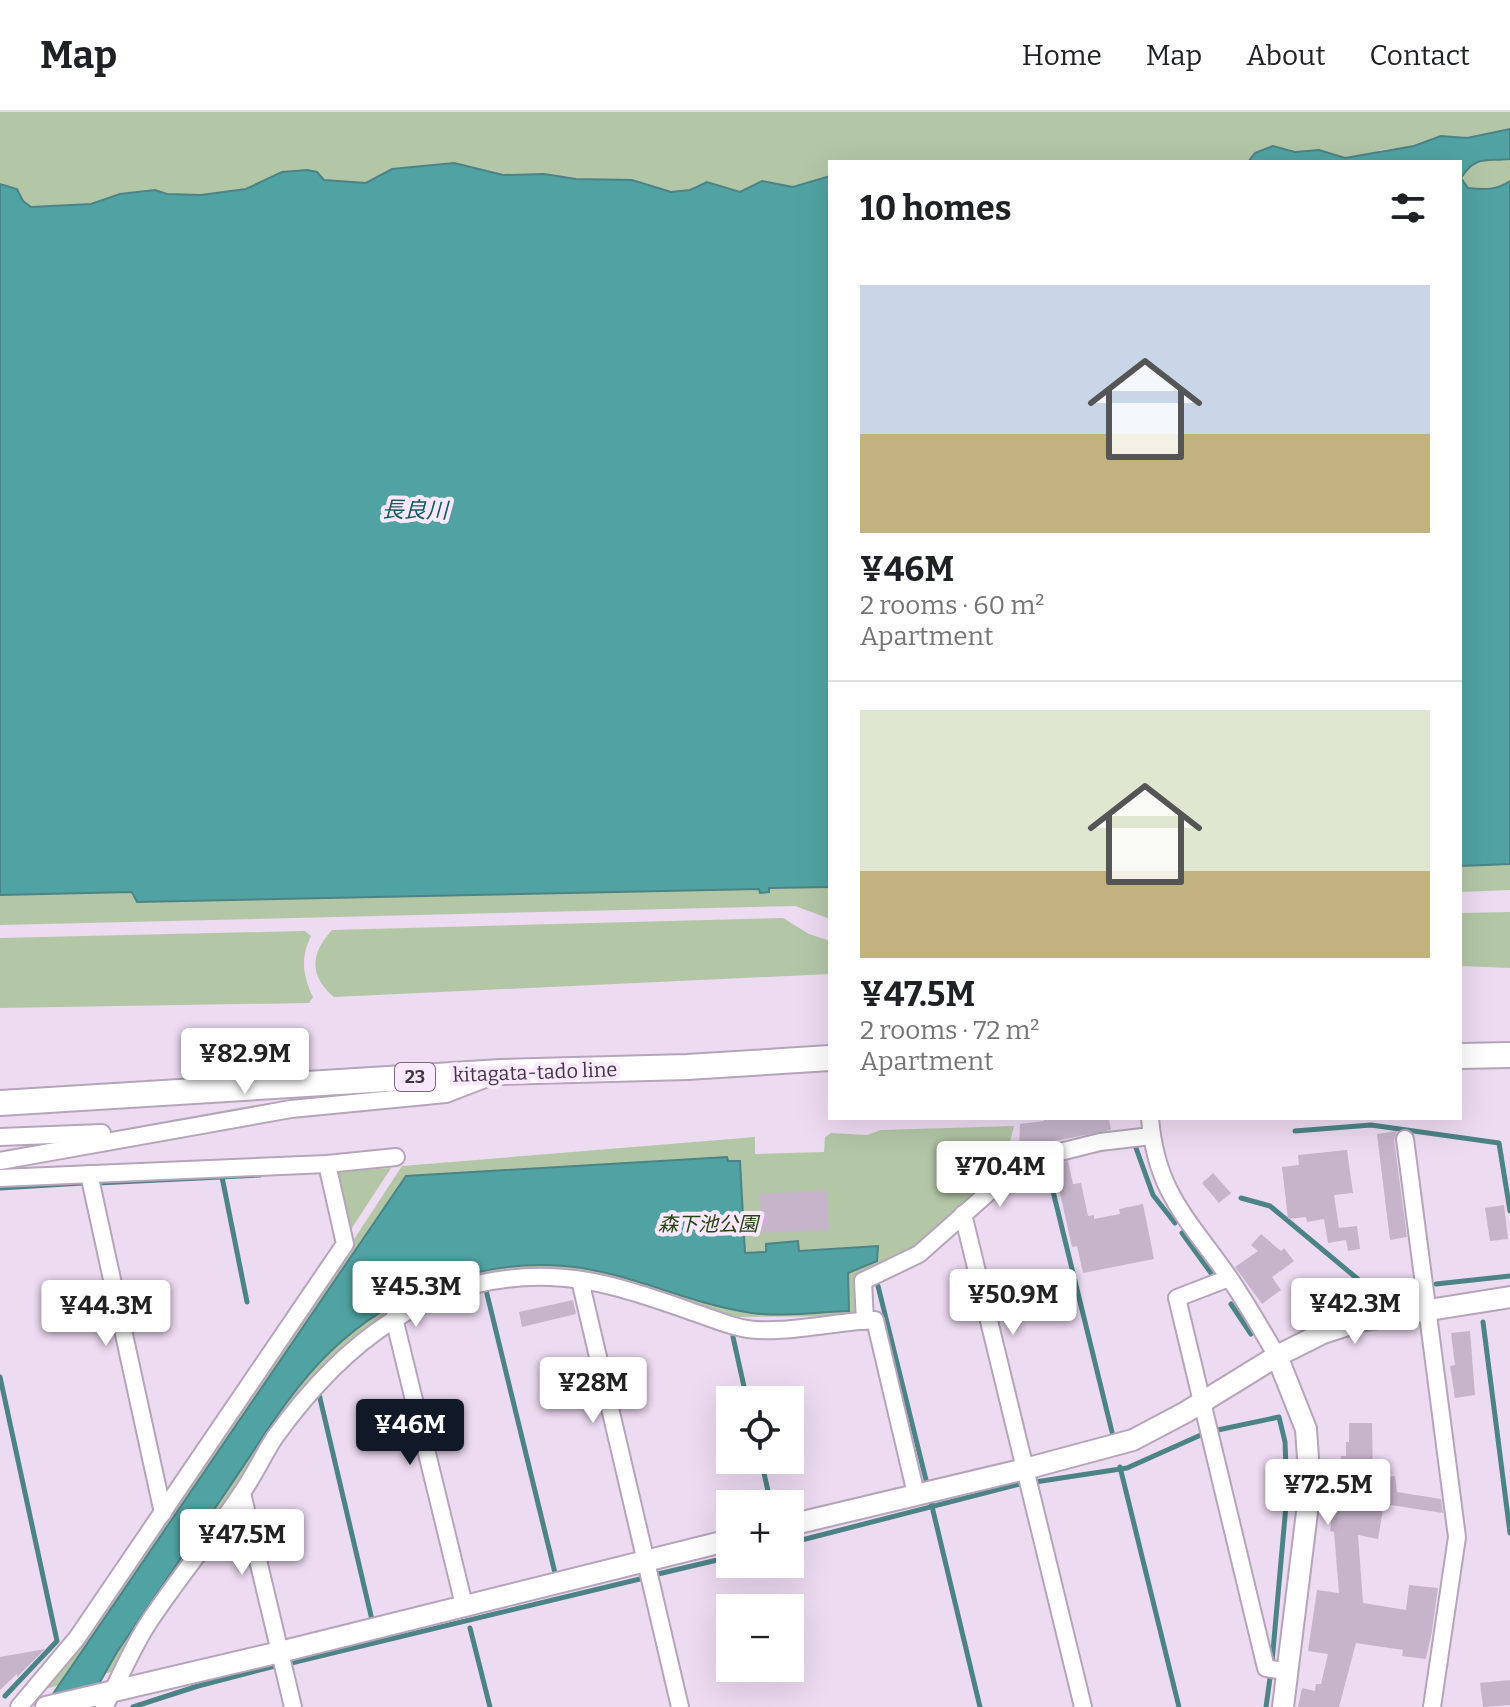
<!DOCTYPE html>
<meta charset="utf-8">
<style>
:root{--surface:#fff;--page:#f2f2f2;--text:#202124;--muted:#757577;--line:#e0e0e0;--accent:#111827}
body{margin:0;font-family:Bitter,"Noto Sans JP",serif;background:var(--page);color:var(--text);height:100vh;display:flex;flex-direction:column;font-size:30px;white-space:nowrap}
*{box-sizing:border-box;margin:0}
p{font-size:26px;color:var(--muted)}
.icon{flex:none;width:44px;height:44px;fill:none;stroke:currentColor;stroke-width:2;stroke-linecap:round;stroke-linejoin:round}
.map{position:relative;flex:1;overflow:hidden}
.side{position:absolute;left:828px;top:48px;width:634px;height:960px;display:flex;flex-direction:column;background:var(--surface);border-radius:0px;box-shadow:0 8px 32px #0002}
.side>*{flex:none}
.tools{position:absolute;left:716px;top:1274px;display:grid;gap:16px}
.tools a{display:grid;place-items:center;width:88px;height:88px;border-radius:0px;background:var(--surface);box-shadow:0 8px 32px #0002;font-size:40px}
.price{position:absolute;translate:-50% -68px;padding:0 18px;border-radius:8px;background:#fff;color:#222;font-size:26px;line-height:52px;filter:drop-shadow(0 2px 4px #0008)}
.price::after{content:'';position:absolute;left:50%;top:48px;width:24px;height:18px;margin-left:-12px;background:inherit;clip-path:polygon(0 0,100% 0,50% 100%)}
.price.current{background:var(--accent);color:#fff}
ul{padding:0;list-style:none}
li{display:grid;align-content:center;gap:16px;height:424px;padding:0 32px}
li+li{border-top:2px solid var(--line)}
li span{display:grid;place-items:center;height:248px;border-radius:0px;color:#555}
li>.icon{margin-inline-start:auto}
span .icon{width:144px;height:144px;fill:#fffc;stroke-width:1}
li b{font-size:34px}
h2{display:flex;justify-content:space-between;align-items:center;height:96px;padding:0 32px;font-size:34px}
header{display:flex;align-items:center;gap:48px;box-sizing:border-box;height:112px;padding:0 40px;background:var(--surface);border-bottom:2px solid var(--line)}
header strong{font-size:38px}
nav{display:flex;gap:44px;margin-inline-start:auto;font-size:28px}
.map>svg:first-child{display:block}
</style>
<header>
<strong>Map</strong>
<nav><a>Home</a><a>Map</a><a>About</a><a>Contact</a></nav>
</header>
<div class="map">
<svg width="1510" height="1595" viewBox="0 0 1510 1595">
<rect width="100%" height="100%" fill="#eddbf1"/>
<g fill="#b3c7a7">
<polygon points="0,0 1510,0 1510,17 1467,26 1441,24 1414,34 1381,38 1361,45 1345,46 1319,38 1295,40 1285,36 1255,41 1248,50 830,50 830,64 793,75 762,69 740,80 697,73 690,78 671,80 632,68 503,63 473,57 411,56 392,57 366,71 269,66 246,77 201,83 167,82 154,79 91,92 31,95 23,89 17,77 0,72"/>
<polygon points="1485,46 1510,47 1510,69 1494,77 1469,76 1461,66 1469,56"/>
<polygon points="1510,752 1510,778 1460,780 1460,754"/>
<polygon points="830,775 830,807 795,794 0,813 0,783 132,780 137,790 760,777 760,780 769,776"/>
<polygon points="1510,800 1510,856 1460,854 1460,801"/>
<path d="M783,806L809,822L830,829V862L334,885C309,864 310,842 332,818Z"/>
<path d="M305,819L311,824C300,846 303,864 313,885L309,891L0,896V826Z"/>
<polygon points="1014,1014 1002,1060 917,1138 855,1166 856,1204 737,1205 578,1163 455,1174 408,1191 354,1226 310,1270 115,1559 41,1578 349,1135 402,1054 755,1025 755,1042 824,1040 825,1025 831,1021 867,1023 881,1018"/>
<polygon points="391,1056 348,1122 333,1060"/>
</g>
<g fill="#51a3a3" stroke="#4c8386" stroke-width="2">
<path d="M1510,17V47C1488,50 1476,42 1461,66L1468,76C1484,78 1497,78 1510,69V752L1460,754V50H1248L1255,41L1273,34L1295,40L1319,38L1345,46L1414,34L1441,24L1467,26Z"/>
<polygon points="454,51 503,63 544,62 576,67 632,68 671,80 690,78 707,70 740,80 762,69 793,75 830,64 830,775 769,776 769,780 760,781 759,777 137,790 132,780 0,783 0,72 17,77 23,89 31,95 91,92 120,82 155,78 167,82 201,83 246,77 282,60 307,58 317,60 324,68 366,71 392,57"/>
<path d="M727,1045L728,1049H740L745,1141L766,1140V1132L798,1129L799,1139L878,1134L877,1149L848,1161L849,1199C817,1200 783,1205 752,1201C688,1192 628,1159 564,1154C479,1147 392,1180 331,1239C289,1279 259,1332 226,1380C190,1433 153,1487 117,1540L100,1570L76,1595H44L406,1064Z"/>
</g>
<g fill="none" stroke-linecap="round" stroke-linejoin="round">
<g stroke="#4c8386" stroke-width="5">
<polyline points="1295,1019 1371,1013 1499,1031 1510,1099"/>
<polyline points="1136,1036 1153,1083 1175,1111"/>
<polyline points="1049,1063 1112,1320"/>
<polyline points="222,1065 247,1190"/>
<polyline points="98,1071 260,1063"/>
<polyline points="0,1076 83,1071"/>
<polyline points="1241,1086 1270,1094 1377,1183 1414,1179"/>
<polyline points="1182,1121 1211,1161"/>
<polyline points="1436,1172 1510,1164"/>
<polyline points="878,1174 928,1376"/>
<polyline points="486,1178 555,1461"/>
<polyline points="1231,1192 1251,1222"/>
<polyline points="1483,1210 1510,1421"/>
<polyline points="733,1225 747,1288"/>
<polyline points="0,1265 57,1529 5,1584"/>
<polyline points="319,1282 372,1508"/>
<polyline points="1213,1319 1279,1305 1285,1330 1287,1382 1272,1550"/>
<polyline points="761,1348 771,1392"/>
<polyline points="1120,1355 1179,1595"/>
<polyline points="1035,1370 1127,1356 1203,1322"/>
<polyline points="930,1386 980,1595"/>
<polyline points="790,1431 1020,1372"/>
<polyline points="658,1462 730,1445"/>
<polyline points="470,1516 490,1595"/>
<polyline points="291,1551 644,1466"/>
<polyline points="133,1595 198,1574 275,1554"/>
<polyline points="1266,1595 1270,1566"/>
</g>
</g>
<g fill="#c6b5ca">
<polygon points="1043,1006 1109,1006 1111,1018 1019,1036 1020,1012 1044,1009"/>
<polygon points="1397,1019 1394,1028 1407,1125 1390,1128 1377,1022"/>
<polygon points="1347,1038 1353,1081 1334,1083 1339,1116 1357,1114 1360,1137 1348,1139 1346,1128 1328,1131 1324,1107 1307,1110 1306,1105 1288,1107 1282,1055 1299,1053 1298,1043"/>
<polygon points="1068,1049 1073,1072 1081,1071 1088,1104 1094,1103 1094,1107 1120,1102 1119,1097 1143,1092 1154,1147 1083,1161 1077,1134 1072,1135 1057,1068 1056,1065 1024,1072 1021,1058"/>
<polygon points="1213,1061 1231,1081 1219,1091 1202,1071"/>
<polygon points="827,1078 829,1118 762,1121 760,1082"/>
<polygon points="1504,1093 1508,1127 1490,1129 1485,1096"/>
<polygon points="1261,1122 1281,1139 1284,1136 1294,1149 1272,1165 1281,1178 1262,1192 1235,1155 1258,1139 1251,1133"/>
<polygon points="573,1188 576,1202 522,1215 519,1200"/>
<polygon points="1470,1219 1475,1283 1455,1286 1450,1254 1455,1253 1451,1221"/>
<polygon points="1349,1311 1372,1311 1373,1367 1395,1364 1397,1380 1441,1387 1443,1401 1384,1392 1378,1427 1358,1423 1363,1491 1406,1498 1409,1473 1438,1476 1432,1519 1426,1547 1402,1544 1403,1538 1356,1531 1339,1595 1298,1595 1302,1576 1315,1579 1316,1572 1321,1572 1328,1542 1308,1539 1317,1478 1339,1481 1334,1420 1330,1419 1337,1371 1341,1372 1341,1344 1346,1344 1346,1330 1349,1330"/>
<polygon points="45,1537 17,1565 17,1562 0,1578 0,1545"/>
<polygon points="1510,1568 1510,1593 1483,1595 1480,1571"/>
</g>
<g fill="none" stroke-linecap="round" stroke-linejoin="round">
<defs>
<g id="minor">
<path d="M1150,1006C1156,1080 1188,1107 1228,1164C1246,1190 1261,1217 1277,1244"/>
<polyline points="0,1025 102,1021"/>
<polyline points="1405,1027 1457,1425 1432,1595"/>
<polyline points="0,1049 291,997 446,982 485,967"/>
<polyline points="89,1062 163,1401"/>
<polyline points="0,1066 327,1052 396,1045"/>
<polyline points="963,1102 1083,1595"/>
<polyline points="1229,1166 1177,1186 1266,1556 1288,1560"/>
<polyline points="580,1168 680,1595"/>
<polyline points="394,1206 464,1493"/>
<polyline points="865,1209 863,1169 919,1142 1006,1065 1013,1048 1044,1044 1100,1030 1151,1024"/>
<polyline points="242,1381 293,1595"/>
<polyline points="19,1595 77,1526 345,1132 327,1052"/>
<path d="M104,1595C120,1567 131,1537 149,1510C178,1466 212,1426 241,1382C254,1364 263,1343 275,1325C342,1232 429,1161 550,1165C599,1166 650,1185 696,1201C711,1206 727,1213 742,1216C776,1224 837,1209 875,1208L916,1382"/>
</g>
<g id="tertiary">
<polyline points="1277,1244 1306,1317 1310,1376 1283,1595"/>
<polyline points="790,1413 1025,1357 1133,1328 1186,1300 1277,1244 1323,1221 1360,1209 1510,1185"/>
<polyline points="46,1595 280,1540 730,1428"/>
</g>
<g id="primary">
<polyline points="1460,944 1510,943"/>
<polyline points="0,991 501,960 687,955 830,946"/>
</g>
</defs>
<use href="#minor" stroke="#b5a4ba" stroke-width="20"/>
<use href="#tertiary" stroke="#b5a4ba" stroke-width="24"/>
<use href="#primary" stroke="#b5a4ba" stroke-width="28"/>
<use href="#minor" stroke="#fff" stroke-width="16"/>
<use href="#tertiary" stroke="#fff" stroke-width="20"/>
<use href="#primary" stroke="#fff" stroke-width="24"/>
</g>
<g text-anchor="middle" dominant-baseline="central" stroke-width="8" stroke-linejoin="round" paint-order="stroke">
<rect fill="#fae8ff" stroke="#786d7a" stroke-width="2" x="395" y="951" width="40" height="28" rx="6"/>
<g font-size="18" font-weight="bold" fill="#403841">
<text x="415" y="965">23</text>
</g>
<g font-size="20" fill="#403841" stroke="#fae8ff">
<text transform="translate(535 960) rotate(-2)">kitagata-tado line</text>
</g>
<g font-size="20" font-style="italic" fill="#26440e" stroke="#fae8ff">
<text x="708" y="1112">森下池公園</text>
</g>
<g font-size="22" font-style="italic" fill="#155b5b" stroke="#fae8ff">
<text transform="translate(415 398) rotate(1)">長良川</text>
</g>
</g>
</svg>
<div class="tools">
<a><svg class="icon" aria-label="locate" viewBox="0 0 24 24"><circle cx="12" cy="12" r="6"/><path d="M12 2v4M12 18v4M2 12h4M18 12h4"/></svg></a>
<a>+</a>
<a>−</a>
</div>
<b class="price" style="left:245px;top:984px">¥82.9M</b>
<b class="price" style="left:1000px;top:1097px">¥70.4M</b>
<b class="price" style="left:416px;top:1217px">¥45.3M</b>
<b class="price" style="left:1013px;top:1225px">¥50.9M</b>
<b class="price" style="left:1355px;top:1234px">¥42.3M</b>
<b class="price" style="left:106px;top:1236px">¥44.3M</b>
<b class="price" style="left:593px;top:1313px">¥28M</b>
<b class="price current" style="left:410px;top:1355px">¥46M</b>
<b class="price" style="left:1328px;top:1415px">¥72.5M</b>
<b class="price" style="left:242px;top:1465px">¥47.5M</b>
<section class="side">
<h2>10 homes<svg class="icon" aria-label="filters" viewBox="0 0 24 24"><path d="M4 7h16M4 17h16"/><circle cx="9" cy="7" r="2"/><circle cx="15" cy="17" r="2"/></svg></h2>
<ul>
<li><span style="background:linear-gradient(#c9d6e8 60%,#c2b280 0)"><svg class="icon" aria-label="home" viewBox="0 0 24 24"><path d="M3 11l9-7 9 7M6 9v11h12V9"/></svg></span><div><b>¥46M</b><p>2 rooms · 60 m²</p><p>Apartment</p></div></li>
<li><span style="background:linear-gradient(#dfe7d0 65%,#c2b280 0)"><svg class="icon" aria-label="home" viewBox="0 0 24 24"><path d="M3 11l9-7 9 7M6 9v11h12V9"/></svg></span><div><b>¥47.5M</b><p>2 rooms · 72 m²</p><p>Apartment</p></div></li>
</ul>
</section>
</div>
